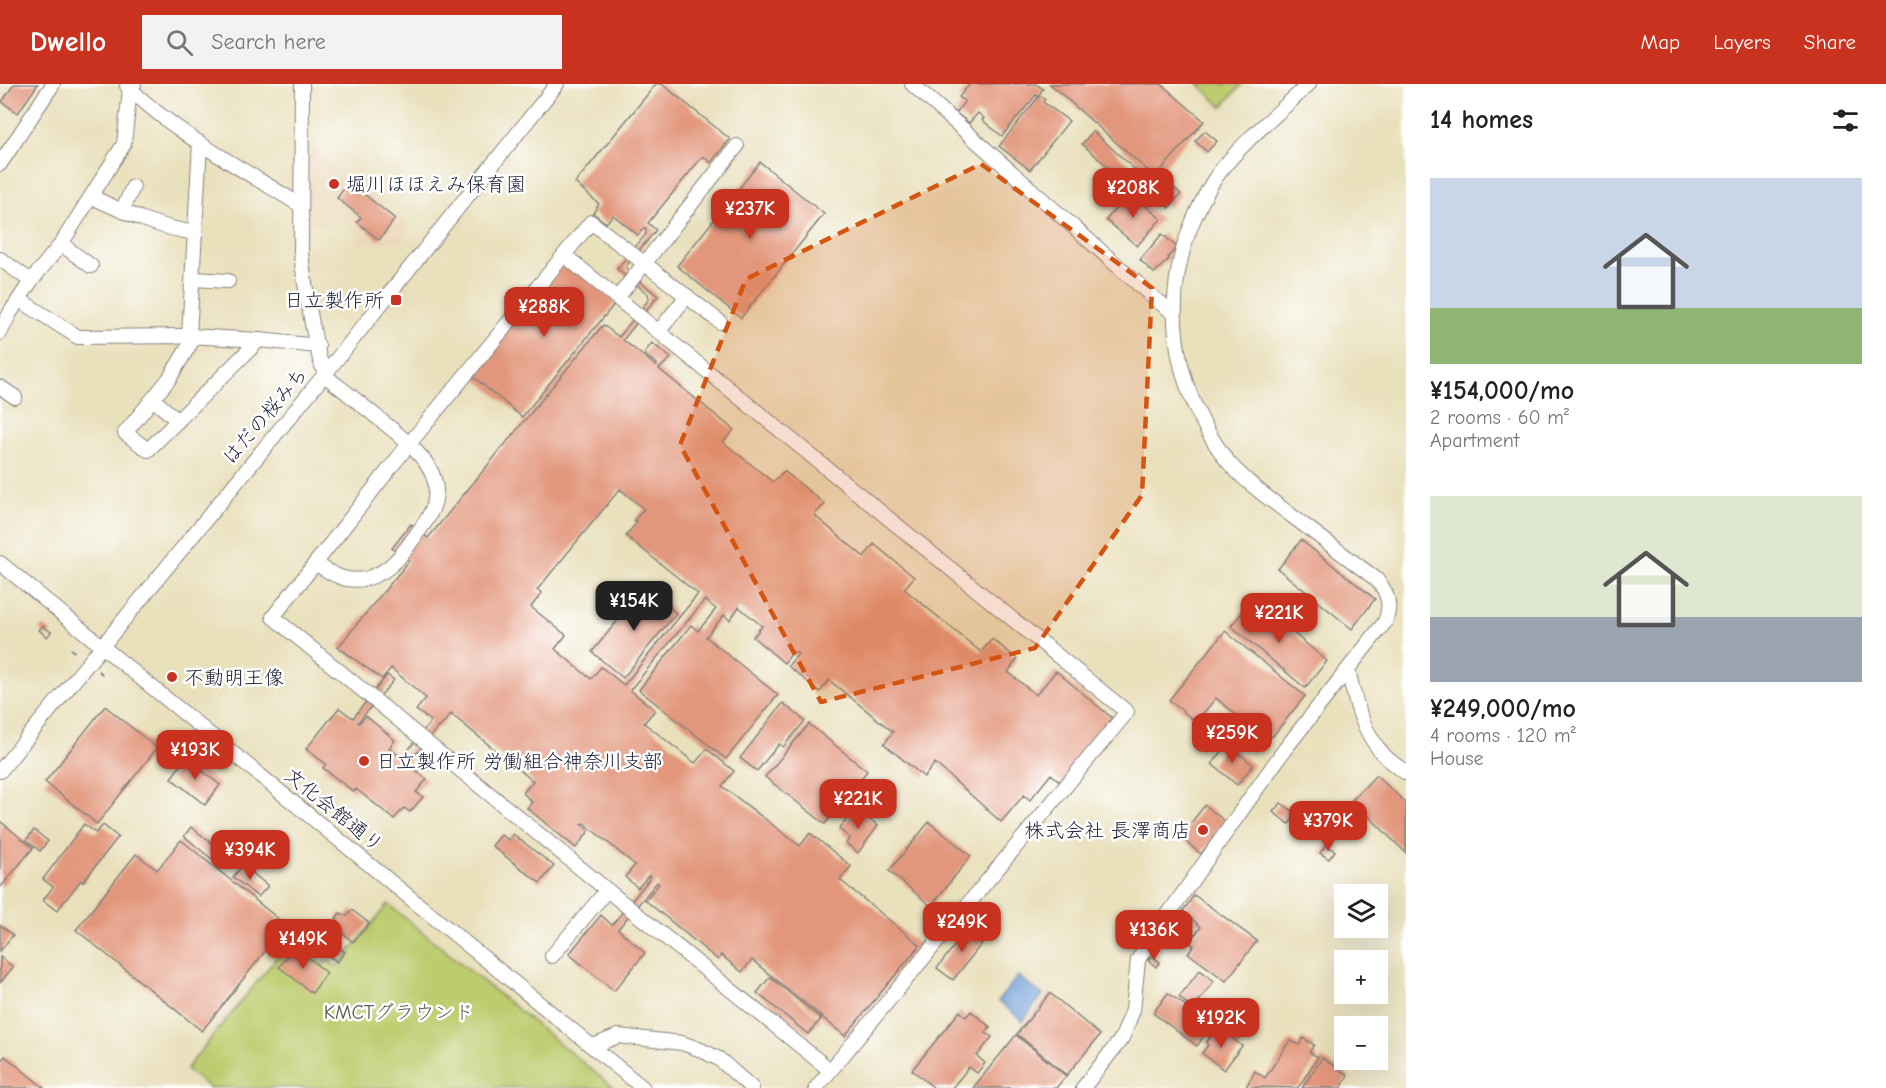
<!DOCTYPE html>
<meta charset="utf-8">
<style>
:root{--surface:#fff;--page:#f2f2f2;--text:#222;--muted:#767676;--accent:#c8321e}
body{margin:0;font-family:"Comic Neue","Klee One",sans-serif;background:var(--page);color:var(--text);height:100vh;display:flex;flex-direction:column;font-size:22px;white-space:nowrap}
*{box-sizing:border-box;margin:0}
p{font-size:20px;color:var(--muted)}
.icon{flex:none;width:33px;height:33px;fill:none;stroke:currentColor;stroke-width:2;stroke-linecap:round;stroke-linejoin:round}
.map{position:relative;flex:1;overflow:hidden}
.sheet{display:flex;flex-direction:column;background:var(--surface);width:480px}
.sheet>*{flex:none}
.buttons{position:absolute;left:1334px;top:800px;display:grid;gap:12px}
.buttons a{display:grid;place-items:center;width:54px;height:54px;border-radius:0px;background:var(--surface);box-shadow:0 6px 24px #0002;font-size:30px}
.price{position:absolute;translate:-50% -51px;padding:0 14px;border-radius:12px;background:var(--accent);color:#fff;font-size:20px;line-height:39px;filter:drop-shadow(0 2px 3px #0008)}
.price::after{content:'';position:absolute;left:50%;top:36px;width:18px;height:14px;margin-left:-9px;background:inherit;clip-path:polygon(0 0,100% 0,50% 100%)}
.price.current{background:#222;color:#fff}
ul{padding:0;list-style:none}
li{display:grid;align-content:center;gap:12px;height:318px;padding:0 24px}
li span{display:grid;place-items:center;height:186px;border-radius:0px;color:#555}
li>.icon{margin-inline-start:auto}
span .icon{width:108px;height:108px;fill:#fffc;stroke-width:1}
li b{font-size:26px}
h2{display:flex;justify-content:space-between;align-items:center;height:72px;padding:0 24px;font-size:26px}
header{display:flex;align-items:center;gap:36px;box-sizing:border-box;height:84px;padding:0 30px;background:var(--accent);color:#fff}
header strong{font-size:28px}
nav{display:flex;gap:33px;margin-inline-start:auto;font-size:21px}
.search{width:420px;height:54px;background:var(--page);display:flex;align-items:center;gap:15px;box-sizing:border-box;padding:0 21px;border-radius:0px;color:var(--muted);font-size:22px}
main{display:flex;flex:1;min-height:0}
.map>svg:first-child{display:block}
</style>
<header>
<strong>Dwello</strong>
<div class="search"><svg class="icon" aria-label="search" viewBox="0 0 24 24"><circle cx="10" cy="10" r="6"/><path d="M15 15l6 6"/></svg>Search here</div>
<nav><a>Map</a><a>Layers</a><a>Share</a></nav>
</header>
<main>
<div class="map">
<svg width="1406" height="1004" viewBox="0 0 1406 1004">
<rect width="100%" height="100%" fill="#fff"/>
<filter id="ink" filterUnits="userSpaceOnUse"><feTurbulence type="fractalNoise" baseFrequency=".0167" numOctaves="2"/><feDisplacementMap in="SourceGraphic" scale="12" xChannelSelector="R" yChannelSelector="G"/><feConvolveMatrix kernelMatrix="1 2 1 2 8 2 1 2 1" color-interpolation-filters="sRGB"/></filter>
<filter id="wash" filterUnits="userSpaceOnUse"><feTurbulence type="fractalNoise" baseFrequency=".008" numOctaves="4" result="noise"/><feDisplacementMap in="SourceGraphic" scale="24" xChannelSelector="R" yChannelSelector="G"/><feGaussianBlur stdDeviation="1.35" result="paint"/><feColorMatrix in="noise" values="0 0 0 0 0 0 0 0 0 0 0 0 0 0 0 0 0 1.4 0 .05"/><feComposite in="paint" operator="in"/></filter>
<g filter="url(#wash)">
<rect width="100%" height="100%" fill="#e9e0bc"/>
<polygon fill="#ebd8ba" points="309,60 411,142 399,158 356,160 355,140 308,141"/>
<g fill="#bdcc6e" stroke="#707754" stroke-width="1.5">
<polygon points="1198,0 1242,0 1222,23"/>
<polygon points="388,820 614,1004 209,1004 186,985 291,856 324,880 327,876 337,883"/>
</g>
<polygon fill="#6d9cd6" stroke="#485f88" stroke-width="1.5" points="1018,892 1043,911 1023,937 998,917"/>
<g id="blocks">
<g fill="#e2967b" fill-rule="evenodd">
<polygon points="14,0 38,0 18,29 2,18"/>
<path d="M656,0H662L730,55L711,79L703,72L648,139L656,146L626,182L627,187L658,212L623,256L656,282L657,280L645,271V268L652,259L671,274L659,285L734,346L723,358L773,398L784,387L825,420L814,431L864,473L874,460L914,493L904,505L981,568L992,555L1017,575L1008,588L1036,611L1056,587L1117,638L1064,701L1051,690L1030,716L1024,711L1001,738L935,679L924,693L884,660L893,648L829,596L820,608L788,582L798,570L794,567L784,579L753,553L762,542L739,523L730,536L724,531L706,553L778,611L726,675L639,606L691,541L698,547L716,525L705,516L630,606L655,626L644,639L695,679L707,665L734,687L722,702L800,762L810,749L851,782L840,796L920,861L845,952L752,876L742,888L721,871L718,876L645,816L659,800L657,798L618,845L645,869L614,907L569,870L601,831L612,841L651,793L649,791L638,804L625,793L635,781L584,739L582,741L589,747L576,764L527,724L532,718L523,709L533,697L451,630L439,644L438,643L408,680L427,695L416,708L423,713L410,728L404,724L394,735L356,705L354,708L323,684L326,680L306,665L339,624L353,634L387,591L394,596L358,638L359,639L366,632L395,656L389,664L402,674L431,637L416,626L426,614L391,584L382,595L338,563L409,477L392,464L411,440L428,454L603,241L619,253L649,215L648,210L617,185L646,150V145L644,144L638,151L613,131L606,139L593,129L599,120L575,99ZM620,405L644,425L634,436L637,438L626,452L698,510L624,601L601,583L591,595L555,565L566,551L531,523L542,509L537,506Z"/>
<polygon points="970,0 1036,0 1043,5 1038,12 1036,11 1002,52 982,36 984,34 978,29 969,39 956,29 965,17 959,13"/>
<polygon points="1050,0 1161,0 1204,37 1155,93"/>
<polygon points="1040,11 1045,15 1043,18 1069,37 1030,86 999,62"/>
<polygon points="1093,47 1143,93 1133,105 1082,60"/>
<polygon points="1205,47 1217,57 1207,68 1195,57"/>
<polygon points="760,78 824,130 741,234 677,182"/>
<polygon points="1113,92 1128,105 1117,117 1103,104"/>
<polygon points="349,98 395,135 379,156 357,138 361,133 337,114"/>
<polygon points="1167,98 1181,110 1169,124 1155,111"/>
<polygon points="1129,108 1161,135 1137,162 1106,136"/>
<polygon points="1162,150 1177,163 1168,173 1169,175 1154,189 1140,176"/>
<polygon points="565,176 616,218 522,333 471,291"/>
<polygon points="1301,456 1375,515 1352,545 1278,485"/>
<polygon points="645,503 676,529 623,594 592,568"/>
<polygon points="1253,515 1327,577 1305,604 1231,542"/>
<polygon points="43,542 51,548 47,553 39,546"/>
<polygon points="1225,547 1305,612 1272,653 1262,645 1258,649 1216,614 1196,638 1169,616"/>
<polygon points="783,619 805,637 783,663 779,660 757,687 740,674"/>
<polygon points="105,622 157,664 97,740 45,698"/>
<polygon points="809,640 867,687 825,740 765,693"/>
<polygon points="1228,660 1253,681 1237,701 1212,680"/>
<polygon points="186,674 220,701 205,721 171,694"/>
<polygon points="1376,691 1406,719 1406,769 1352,716"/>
<polygon points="1281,719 1297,730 1289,740 1273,728"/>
<polygon points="1205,721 1226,738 1201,770 1180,753"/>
<polygon points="856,724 878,742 858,769 846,759 850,754 839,745"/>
<polygon points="0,737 33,764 0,804"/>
<polygon points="929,738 971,772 931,822 889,787"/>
<polygon points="84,740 96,749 103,741 118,753 83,798 81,796 57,827 43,816 53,803 43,795"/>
<polygon points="191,743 227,771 219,781 184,752"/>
<polygon points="34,746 48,757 40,767 26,756"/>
<polygon points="513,750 554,782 540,799 492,762 501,751 509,756"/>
<polygon points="181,756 286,841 202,947 76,846 136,770 157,786"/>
<polygon points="1326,761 1335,767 1329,775 1320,769"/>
<polygon points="243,781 268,802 258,813 233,793"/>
<polygon points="1194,811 1257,857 1226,897 1188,869 1194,862 1189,858 1201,843 1183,827"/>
<polygon points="352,826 369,839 353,858 334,842 339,837 336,834 340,829 347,832"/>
<polygon points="0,841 13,851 0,867"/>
<polygon points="971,841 986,854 953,896 937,884"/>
<polygon points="322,851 345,868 337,878 316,861"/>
<polygon points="295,863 327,889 312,909 279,883"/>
<polygon points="1152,872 1160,878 1156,883 1148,876"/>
<polygon points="0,873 13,883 0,899"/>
<polygon points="1200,886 1214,897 1193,925 1179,913"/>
<polygon points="770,893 821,935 808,950 757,909"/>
<polygon points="1050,909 1100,951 1067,991 1017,950"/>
<polygon points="1168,909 1212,941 1197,962 1153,929"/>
<polygon points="960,927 966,933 971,927 990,943 986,949 992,953 977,972 985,979 977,989 969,983 952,1004 934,1004 912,986"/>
<polygon points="1218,943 1242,962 1224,986 1202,969 1208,961 1206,959"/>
<polygon points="1016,951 1066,992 1056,1004 973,1004"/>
<polygon points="1303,954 1314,961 1309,968 1318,973 1298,1004 1246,1003 1255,987 1265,994 1290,956 1299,961"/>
<polygon points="5,972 44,1004 0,1004 0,978"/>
<polygon points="1322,974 1348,991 1341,1004 1302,1004"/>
</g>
</g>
</g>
<g filter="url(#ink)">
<use href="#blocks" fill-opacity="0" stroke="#86817c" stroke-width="1.5"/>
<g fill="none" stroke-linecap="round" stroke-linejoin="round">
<defs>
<g id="minor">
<path d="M302,0L301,166C302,185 317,280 326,291C331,298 340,303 347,309C362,321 378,334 393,346C427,375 454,401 421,444C409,460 397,481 378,490C355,502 335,494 316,479"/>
<polyline points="912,0 1155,215 1173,228"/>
<path d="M127,2C177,51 241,84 300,121"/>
<polyline points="0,80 53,0"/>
<path d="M92,113C126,129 159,144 196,149"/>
<polyline points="122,127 133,103"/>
<polyline points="61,160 91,182"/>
<polyline points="564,171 1127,628 816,1004"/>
<polyline points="0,175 31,197"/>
<polyline points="193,195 228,197"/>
<polyline points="618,213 737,62"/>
<polyline points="20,216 78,253 189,252 259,256 318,262"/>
<polyline points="720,238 591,138 409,360 273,533 607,806 830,986"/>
<polyline points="659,247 687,212"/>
<polyline points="0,249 10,229 31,197 61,160 124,60 130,5 134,0"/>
<polyline points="189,252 200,59"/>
<polyline points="195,252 169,295 125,349 148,366 259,256"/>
<polyline points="0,303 15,313"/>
<polyline points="153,315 178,337"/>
<polyline points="0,479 643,1004"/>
<path d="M1348,586C1355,616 1362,648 1384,671C1390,678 1399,683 1406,689"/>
<polyline points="0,687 325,290 557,0"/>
<polyline points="552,872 607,806"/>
<polyline points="593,962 618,952 682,959 701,966 719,975 752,1004"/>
<path d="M1083,1004L1122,954L1133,926L1138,876L1152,853L1285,665L1385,538C1392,521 1388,508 1376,495C1348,474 1320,453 1292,432C1271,416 1248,400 1230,380C1221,370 1214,358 1207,346C1170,281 1164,206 1193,137C1200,121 1208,103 1219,89C1244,56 1279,29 1309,0"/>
</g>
</defs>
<use href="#minor" stroke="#86817c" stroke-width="16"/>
<g stroke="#86817c" stroke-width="2" stroke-dasharray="4.5 4.5" stroke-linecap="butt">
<polyline points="71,565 77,570"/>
<polyline points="99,587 105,593"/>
</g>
<use href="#minor" stroke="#fff" stroke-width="14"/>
</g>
</g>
<path fill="#d45411" fill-opacity="0.2" stroke="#d45411" stroke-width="4.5" stroke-dasharray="12 8" stroke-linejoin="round" d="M981,80L1152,204L1142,411L1035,564L821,618L680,361L746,195Z"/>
<g fill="#c8321e" stroke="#fff" stroke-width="2">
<circle cx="334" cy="100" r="6"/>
<rect x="390" y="210" width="12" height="12" rx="3"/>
<circle cx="172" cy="593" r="6"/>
<circle cx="364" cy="677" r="6"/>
<circle cx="1203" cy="746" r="6"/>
</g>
<g text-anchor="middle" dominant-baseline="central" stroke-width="5" stroke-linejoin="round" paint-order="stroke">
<g font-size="20" fill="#22223b" stroke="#fff" text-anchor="start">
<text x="346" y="100">堀川ほほえみ保育園</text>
<text x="384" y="216" text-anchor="end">日立製作所</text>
<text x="184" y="593">不動明王像</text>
<text x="376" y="677">日立製作所 労働組合神奈川支部</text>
<text x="1191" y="746" text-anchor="end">株式会社 長澤商店</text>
</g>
<g font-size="20" fill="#22223b" stroke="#fff">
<text transform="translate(265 332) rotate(-50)">はだの桜みち</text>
<text transform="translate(334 726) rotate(39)">文化会館通り</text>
</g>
<g font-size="20" fill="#585e4d" stroke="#fff">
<text x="399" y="928">KMCTグラウンド</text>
</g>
</g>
</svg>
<div class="buttons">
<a><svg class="icon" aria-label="layers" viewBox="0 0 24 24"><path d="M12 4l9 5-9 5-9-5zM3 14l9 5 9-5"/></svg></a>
<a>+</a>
<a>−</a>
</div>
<b class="price" style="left:1133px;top:135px">¥208K</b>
<b class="price" style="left:750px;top:156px">¥237K</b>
<b class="price" style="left:544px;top:254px">¥288K</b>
<b class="price current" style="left:634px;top:548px">¥154K</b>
<b class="price" style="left:1279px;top:560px">¥221K</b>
<b class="price" style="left:1232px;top:680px">¥259K</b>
<b class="price" style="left:195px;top:697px">¥193K</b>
<b class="price" style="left:858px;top:746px">¥221K</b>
<b class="price" style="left:1328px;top:768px">¥379K</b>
<b class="price" style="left:250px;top:797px">¥394K</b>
<b class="price" style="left:962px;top:869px">¥249K</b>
<b class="price" style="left:1154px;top:877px">¥136K</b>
<b class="price" style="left:303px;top:886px">¥149K</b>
<b class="price" style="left:1221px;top:965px">¥192K</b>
</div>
<section class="sheet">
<h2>14 homes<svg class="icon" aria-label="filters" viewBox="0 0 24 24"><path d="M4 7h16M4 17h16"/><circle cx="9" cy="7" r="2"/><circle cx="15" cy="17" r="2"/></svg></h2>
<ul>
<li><span style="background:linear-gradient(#c9d6e8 70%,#8fb573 0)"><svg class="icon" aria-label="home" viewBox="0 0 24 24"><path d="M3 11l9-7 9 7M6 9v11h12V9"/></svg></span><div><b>¥154,000/mo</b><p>2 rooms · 60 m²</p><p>Apartment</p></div></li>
<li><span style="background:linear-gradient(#dfe7d0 65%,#9aa5b1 0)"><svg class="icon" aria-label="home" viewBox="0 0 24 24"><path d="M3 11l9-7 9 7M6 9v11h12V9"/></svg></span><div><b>¥249,000/mo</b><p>4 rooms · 120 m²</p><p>House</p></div></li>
</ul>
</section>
</main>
